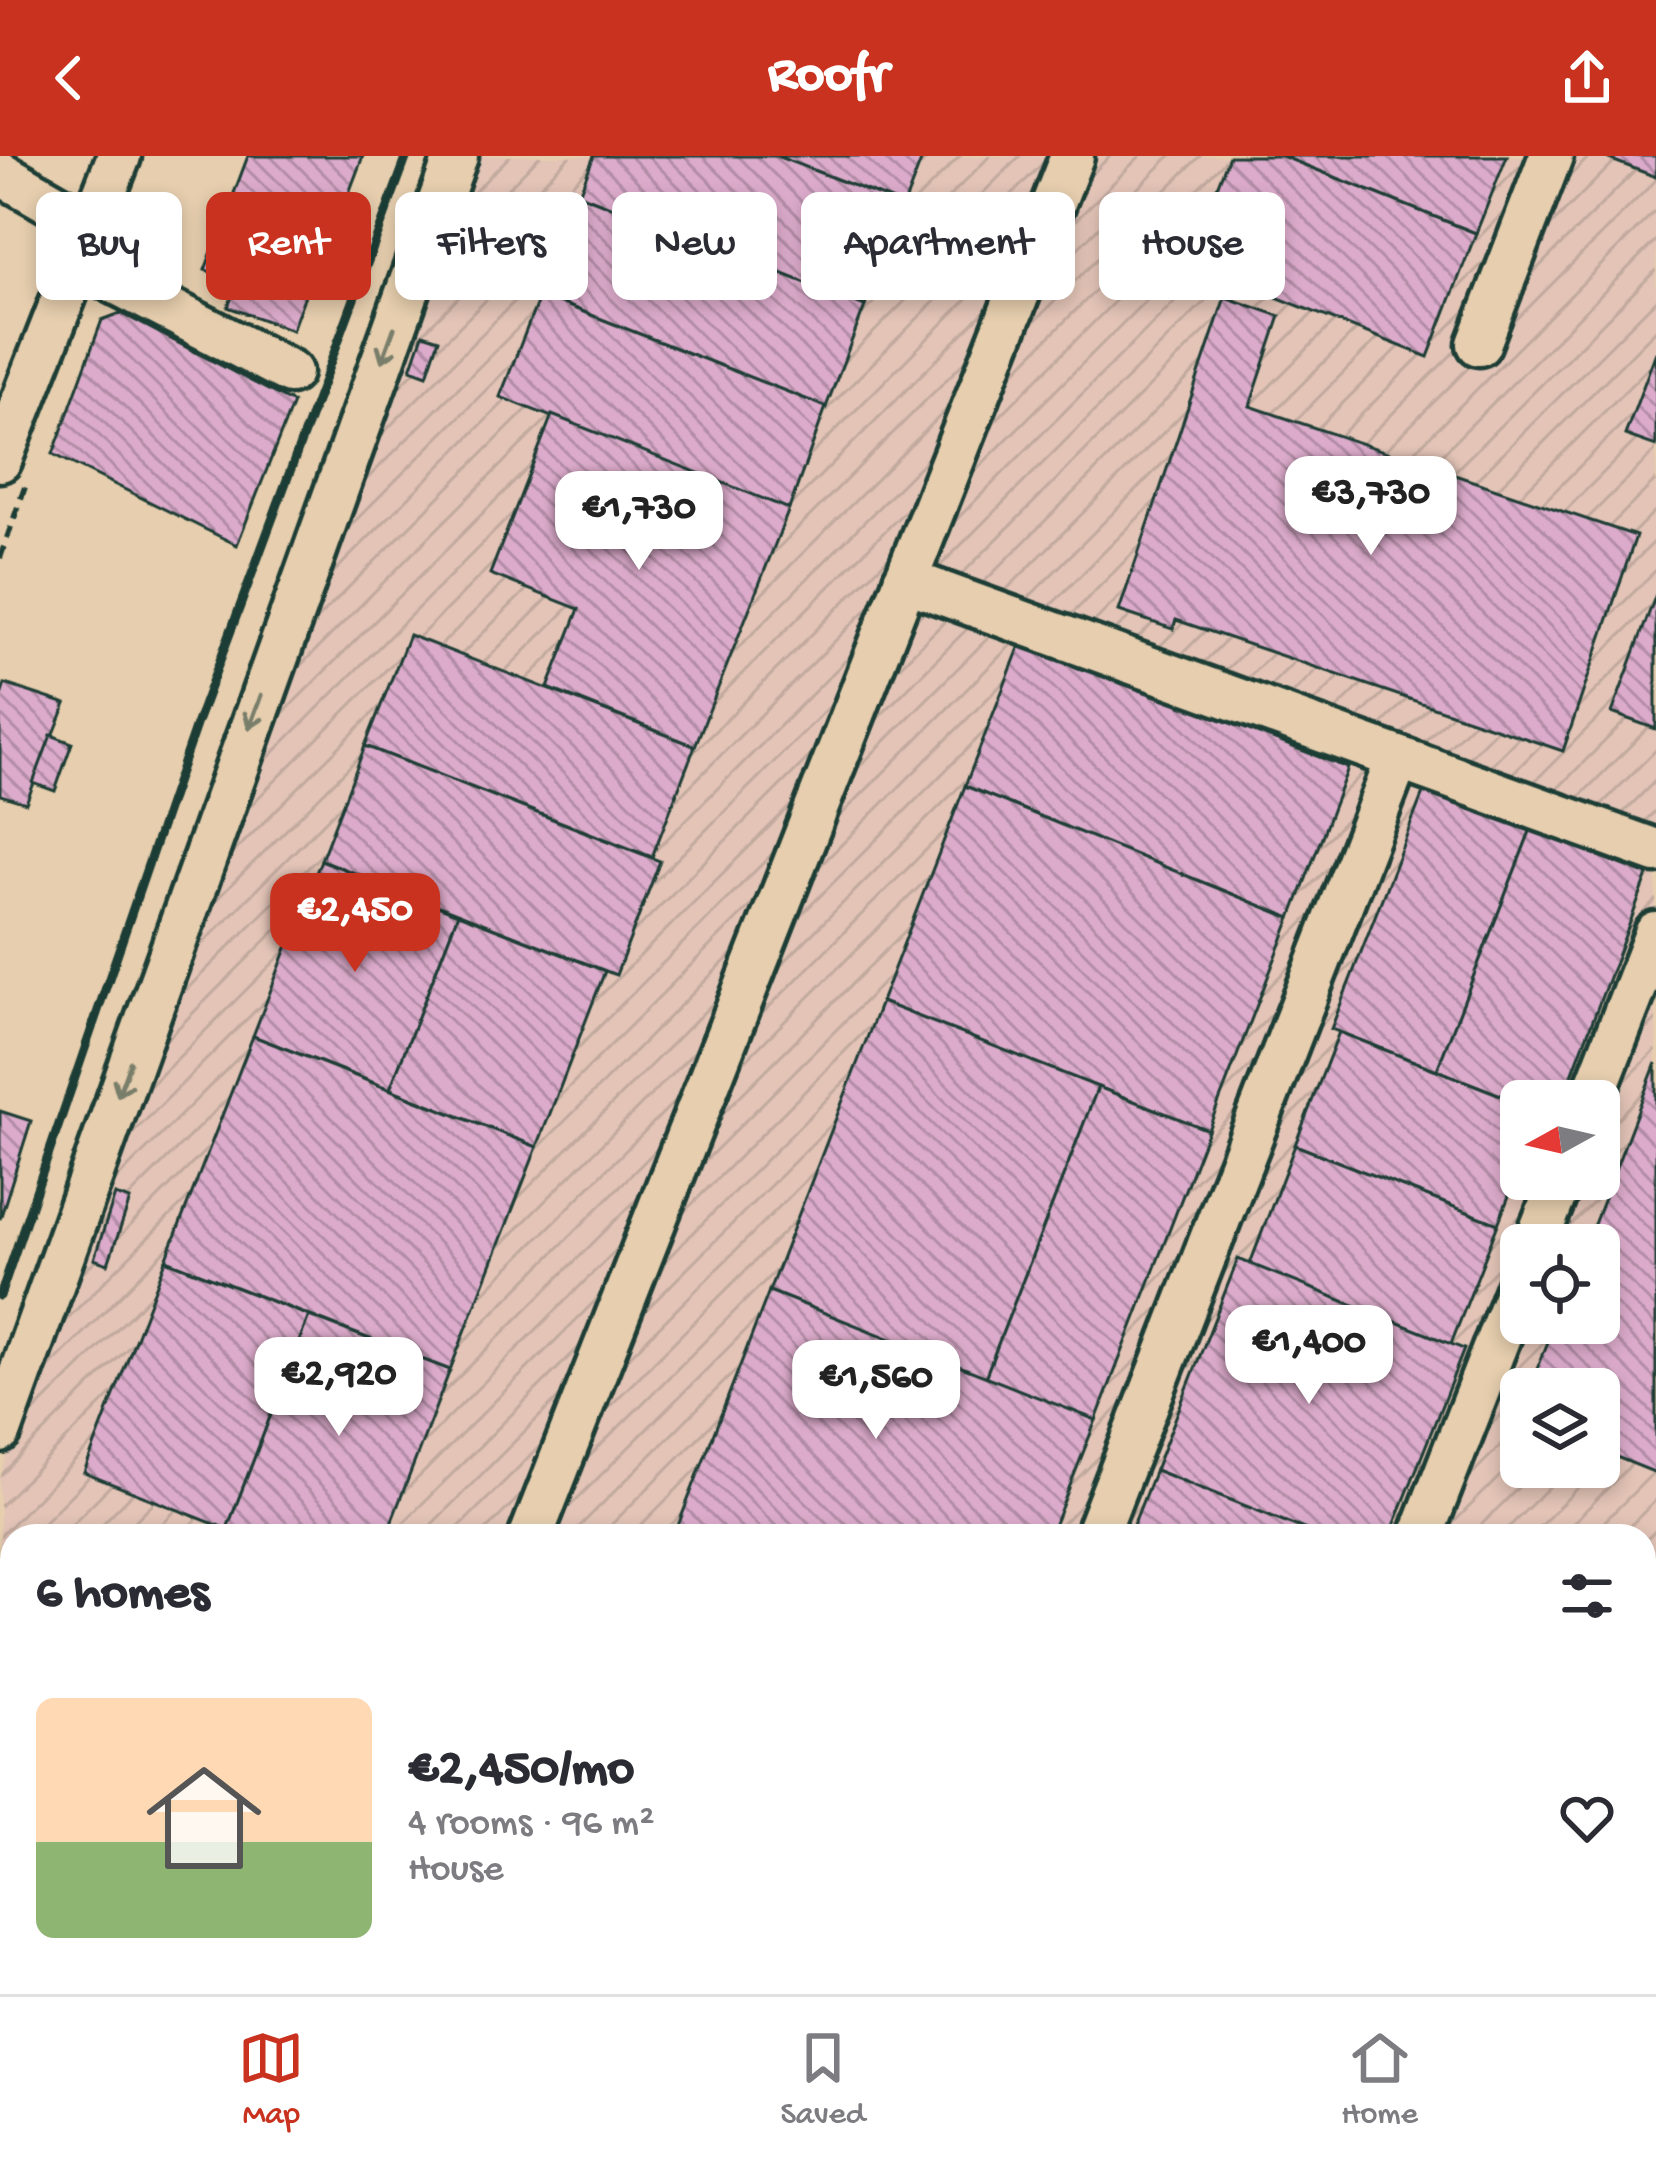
<!DOCTYPE html>
<meta charset="utf-8">
<style>
:root{--surface:#fff;--page:#f7f7f7;--text:#2b2b33;--muted:#7c7c81;--line:#e1e1e2;--accent:#c8321e}
body{margin:0;font-family:"Gochi Hand",sans-serif;background:var(--page);color:var(--text);height:100vh;display:flex;flex-direction:column;font-size:45px;white-space:nowrap}
*{box-sizing:border-box;margin:0}
p{font-size:39px;color:var(--muted)}
.icon{flex:none;width:66px;height:66px;fill:none;stroke:currentColor;stroke-width:2;stroke-linecap:round;stroke-linejoin:round}
.map{position:relative;flex:1;overflow:hidden}
.panel{position:absolute;left:0px;top:1368px;width:1656px;height:471px;display:flex;flex-direction:column;background:var(--surface);border-radius:36px 36px 0 0;box-shadow:0 6px 18px #0003}
.panel>*{flex:none}
.hud{position:absolute;left:36px;top:36px;width:1584px;height:108px;display:flex;gap:24px}
.needle{width:78px;rotate:262deg}
.fabs{position:absolute;left:1500px;top:924px;display:grid;gap:24px}
.fabs a{display:grid;place-items:center;width:120px;height:120px;border-radius:18px;background:var(--surface);box-shadow:0 6px 18px #0003;font-size:60px}
.price{position:absolute;translate:-50% -102px;padding:0 27px;border-radius:24px;background:#fff;color:#222;font-size:39px;line-height:78px;filter:drop-shadow(0 3px 6px #0008)}
.price::after{content:'';position:absolute;left:50%;top:72px;width:36px;height:27px;margin-left:-18px;background:inherit;clip-path:polygon(0 0,100% 0,50% 100%)}
.price.on{background:var(--accent);color:#fff}
ul{padding:0;list-style:none}
li{display:flex;align-items:center;gap:36px;height:300px;padding:0 36px}
li+li{border-top:3px solid var(--line)}
li span{display:grid;place-items:center;flex:none;width:336px;height:240px;border-radius:18px;color:#555}
li>.icon{margin-inline-start:auto}
span .icon{width:144px;height:144px;fill:#fffc;stroke-width:1}
li b{font-size:51px}
h2{display:flex;justify-content:space-between;align-items:center;height:144px;padding:0 36px;font-size:51px}
.tag{padding:0 42px;border-radius:18px;background:var(--surface);box-shadow:0 6px 18px #0003;font-size:42px;line-height:108px}
.tag.on{background:var(--accent);color:#fff}
header{display:flex;justify-content:space-between;align-items:center;height:156px;padding:0 36px;background:var(--accent);color:#fff;font-size:54px;font-weight:800}
.dock{display:flex;justify-content:space-around;align-items:center;height:168px;border-top:3px solid var(--line);background:var(--surface);font-size:33px;color:var(--muted)}
.dock a{display:grid;justify-items:center;gap:6px}
.dock .on{color:var(--accent)}
.map>svg:first-child{display:block}
</style>
<header><svg class="icon" aria-label="back" viewBox="0 0 24 24"><path d="M15 5l-7 7 7 7"/></svg>Roofr<svg class="icon" aria-label="share" viewBox="0 0 24 24"><path d="M12 15V3M7 8l5-5 5 5M5 13v7h14v-7"/></svg></header>
<div class="map">
<svg width="1656" height="1838" viewBox="0 0 1656 1838">
<defs>
<pattern id="industrial-furrows" width="10" height="10" patternUnits="userSpaceOnUse" patternTransform="scale(3)"><rect width="10" height="10" fill="#e3c4b7"/><path d="M-1 1l2-2M0 10L10 0M9 11l2-2" fill="none" stroke="#c2a99e"/></pattern>
<pattern id="garden-furrows" width="10" height="10" patternUnits="userSpaceOnUse" patternTransform="scale(3)"><rect width="10" height="10" fill="#a5edbb"/><path d="M-1 1l2-2M0 10L10 0M9 11l2-2" fill="none" stroke="#8ecca1"/></pattern>
<pattern id="building-back-hatch" width="6" height="6" patternUnits="userSpaceOnUse" patternTransform="scale(3)"><rect width="6" height="6" fill="#dcabcb"/><path d="M-1 5l2 2M0 0l6 6M5-1l2 2" fill="none" stroke="#b28ca6"/></pattern>
</defs>
<rect width="100%" height="100%" fill="#e6ceae"/>
<filter id="ink" filterUnits="userSpaceOnUse"><feTurbulence type="fractalNoise" baseFrequency=".00833" numOctaves="2"/><feDisplacementMap in="SourceGraphic" scale="24" xChannelSelector="R" yChannelSelector="G"/><feConvolveMatrix kernelMatrix="1 2 1 2 8 2 1 2 1" color-interpolation-filters="sRGB"/></filter>
<g filter="url(#ink)">
<path fill="url(#industrial-furrows)" fill-rule="evenodd" d="M452,0H1656V1838H324L328,1827H1644V1380H12V1497L0,1492V1322ZM1521,945H1599V1023H1521ZM1521,1089H1599V1167H1521ZM1521,1233H1599V1311H1521Z"/>
<polygon fill="url(#garden-furrows)" stroke="#629578" stroke-width="3" points="0,1537 12,1542 12,1827 302,1827 298,1838 0,1838"/>
<g fill="url(#building-back-hatch)" stroke="#1f3d34" stroke-width="3">
<polygon points="248,0 363,0 324,103 319,101 292,174 228,151 238,125 205,114"/>
<polygon points="594,0 777,0 904,49 865,150 579,38"/>
<polygon points="777,0 923,0 904,49"/>
<polygon points="1229,0 1282,0 1476,77 1428,201 1188,106"/>
<polygon points="1282,0 1507,0 1476,77"/>
<polygon points="1610,0 1656,0 1656,21 1609,3"/>
<polygon points="579,38 865,150 826,251 540,139"/>
<polygon points="540,139 826,251 789,353 500,241"/>
<polygon points="1225,141 1280,160 1250,250 1636,380 1563,595 1176,464 1173,473 1119,455"/>
<polygon points="121,157 293,247 237,389 53,298 102,164"/>
<polygon points="423,178 439,183 427,219 411,213"/>
<polygon points="1656,196 1656,290 1625,279"/>
<polygon points="552,259 789,353 695,590 548,532 579,453 490,418"/>
<polygon points="1656,438 1656,573 1612,557"/>
<polygon points="409,479 695,590 652,701 365,590"/>
<polygon points="1021,487 1348,612 1291,762 965,630"/>
<polygon points="5,528 66,548 26,647 0,639 0,543"/>
<polygon points="51,579 72,587 55,635 33,627"/>
<polygon points="365,590 660,705 616,819 321,704"/>
<polygon points="965,630 1291,762 1208,974 881,846"/>
<polygon points="1425,632 1531,673 1437,914 1331,873"/>
<polygon points="1531,673 1648,719 1562,945 1521,947 1437,914"/>
<polygon points="321,704 458,758 390,933 253,880"/>
<polygon points="458,758 605,815 537,991 390,933"/>
<polygon points="881,846 1098,931 985,1222 769,1135"/>
<polygon points="1339,876 1521,947 1521,1009 1498,1068 1295,989"/>
<polygon points="253,880 537,991 450,1214 166,1104"/>
<polygon points="1656,907 1656,1317 1599,1294 1599,1233 1530,1233 1555,1167 1599,1167 1599,1089 1586,1089"/>
<polygon points="1098,931 1208,974 1096,1264 985,1222"/>
<polygon points="0,955 31,965 0,1063"/>
<polygon points="1295,989 1498,1068 1451,1188 1250,1108"/>
<polygon points="115,1039 130,1044 108,1108 94,1103"/>
<polygon points="1238,1103 1464,1193 1390,1380 1321,1380 1155,1314"/>
<polygon points="166,1104 309,1160 227,1373 84,1317"/>
<polygon points="769,1135 1096,1264 1050,1380 674,1380"/>
<polygon points="309,1160 450,1214 386,1380 244,1380 227,1373"/>
<polygon points="1155,1314 1321,1380 1129,1380"/>
<polygon points="1644,1419 1656,1423 1656,1588 1644,1582"/>
<polygon points="1644,1705 1656,1709 1656,1776 1644,1808"/>
<polygon points="1375,1827 1637,1827 1633,1838 1397,1838"/>
</g>
<g fill="none" stroke-linecap="round" stroke-linejoin="round">
<defs>
<g id="minor">
<polyline points="0,17 92,70"/>
<polyline points="77,106 290,216"/>
<polyline points="1479,188 1551,0"/>
<polyline points="0,304 119,0"/>
<polyline points="905,424 1656,695"/>
<polyline points="1591,945 1656,778"/>
<polyline points="1535,1089 1561,1023"/>
<polyline points="0,1275 456,0"/>
<polyline points="531,1380 1072,0"/>
<polyline points="1096,1380 1398,602"/>
<polyline points="1421,1380 1521,1124"/>
<polyline points="0,1471 12,1479"/>
<polyline points="993,1827 1021,1838"/>
<polyline points="357,1838 361,1827"/>
<polyline points="1243,1838 1247,1827"/>
</g>
</defs>
<use href="#minor" stroke="#1f3d34" stroke-width="51"/>
<polyline stroke="#1f3d34" stroke-width="6" stroke-dasharray="12 9" stroke-linecap="butt" points="0,402 25,331"/>
<use href="#minor" stroke="#e6ceae" stroke-width="42"/>
<polyline stroke="#1f3d34" stroke-width="9" points="0,1140 196,569 407,0"/>
</g>
<defs><path id="oneway-shaft" d="M-6 0H5M1.5-3L5.5 0L1.5 3" fill="none" stroke-width="1.6" stroke-linecap="round" stroke-linejoin="round" transform="scale(3)"/></defs>
<g stroke="#797e6b">
<use href="#oneway-shaft" transform="translate(388 189) rotate(110)"/>
<use href="#oneway-shaft" transform="translate(255 556) rotate(110)"/>
<use href="#oneway-shaft" transform="translate(124 923) rotate(110)"/>
</g>
</g>
</svg>
<div class="fabs">
<a><svg class="needle" viewBox="-14 -14 28 28"><path d="M0-13l5 13h-10z" fill="#e53935"/><path d="M0 13l5-13h-10z" fill="#7c7c81"/></svg></a>
<a><svg class="icon" aria-label="locate" viewBox="0 0 24 24"><circle cx="12" cy="12" r="6"/><path d="M12 2v4M12 18v4M2 12h4M18 12h4"/></svg></a>
<a><svg class="icon" aria-label="layers" viewBox="0 0 24 24"><path d="M12 4l9 5-9 5-9-5zM3 14l9 5 9-5"/></svg></a>
</div>
<b class="price" style="left:1371px;top:402px">€3,730</b>
<b class="price" style="left:639px;top:417px">€1,730</b>
<b class="price on" style="left:355px;top:819px">€2,450</b>
<b class="price" style="left:1309px;top:1251px">€1,400</b>
<b class="price" style="left:339px;top:1283px">€2,920</b>
<b class="price" style="left:876px;top:1286px">€1,560</b>
<div class="hud">
<a class="tag">Buy</a>
<a class="tag on">Rent</a>
<a class="tag">Filters</a>
<a class="tag">New</a>
<a class="tag">Apartment</a>
<a class="tag">House</a>
</div>
<section class="panel">
<h2>6 homes<svg class="icon" aria-label="filters" viewBox="0 0 24 24"><path d="M4 7h16M4 17h16"/><circle cx="9" cy="7" r="2"/><circle cx="15" cy="17" r="2"/></svg></h2>
<ul>
<li><span style="background:linear-gradient(#ffd9b3 60%,#8fb573 0)"><svg class="icon" aria-label="home" viewBox="0 0 24 24"><path d="M3 11l9-7 9 7M6 9v11h12V9"/></svg></span><div><b>€2,450/mo</b><p>4 rooms · 96 m²</p><p>House</p></div><svg class="icon" aria-label="heart" viewBox="0 0 24 24"><path d="M12 20l-8-8c-3-5 5-10 8-4 3-6 11-1 8 4z"/></svg></li>
</ul>
</section>
</div>
<nav class="dock">
<a class="on"><svg class="icon" aria-label="map" viewBox="0 0 24 24"><path d="M3 6l6-2 6 2 6-2v14l-6 2-6-2-6 2zM9 4v14M15 6v14"/></svg>Map</a>
<a><svg class="icon" aria-label="saved" viewBox="0 0 24 24"><path d="M7 4h10v16l-5-4-5 4z"/></svg>Saved</a>
<a><svg class="icon" aria-label="home" viewBox="0 0 24 24"><path d="M3 11l9-7 9 7M6 9v11h12V9"/></svg>Home</a>
</nav>
